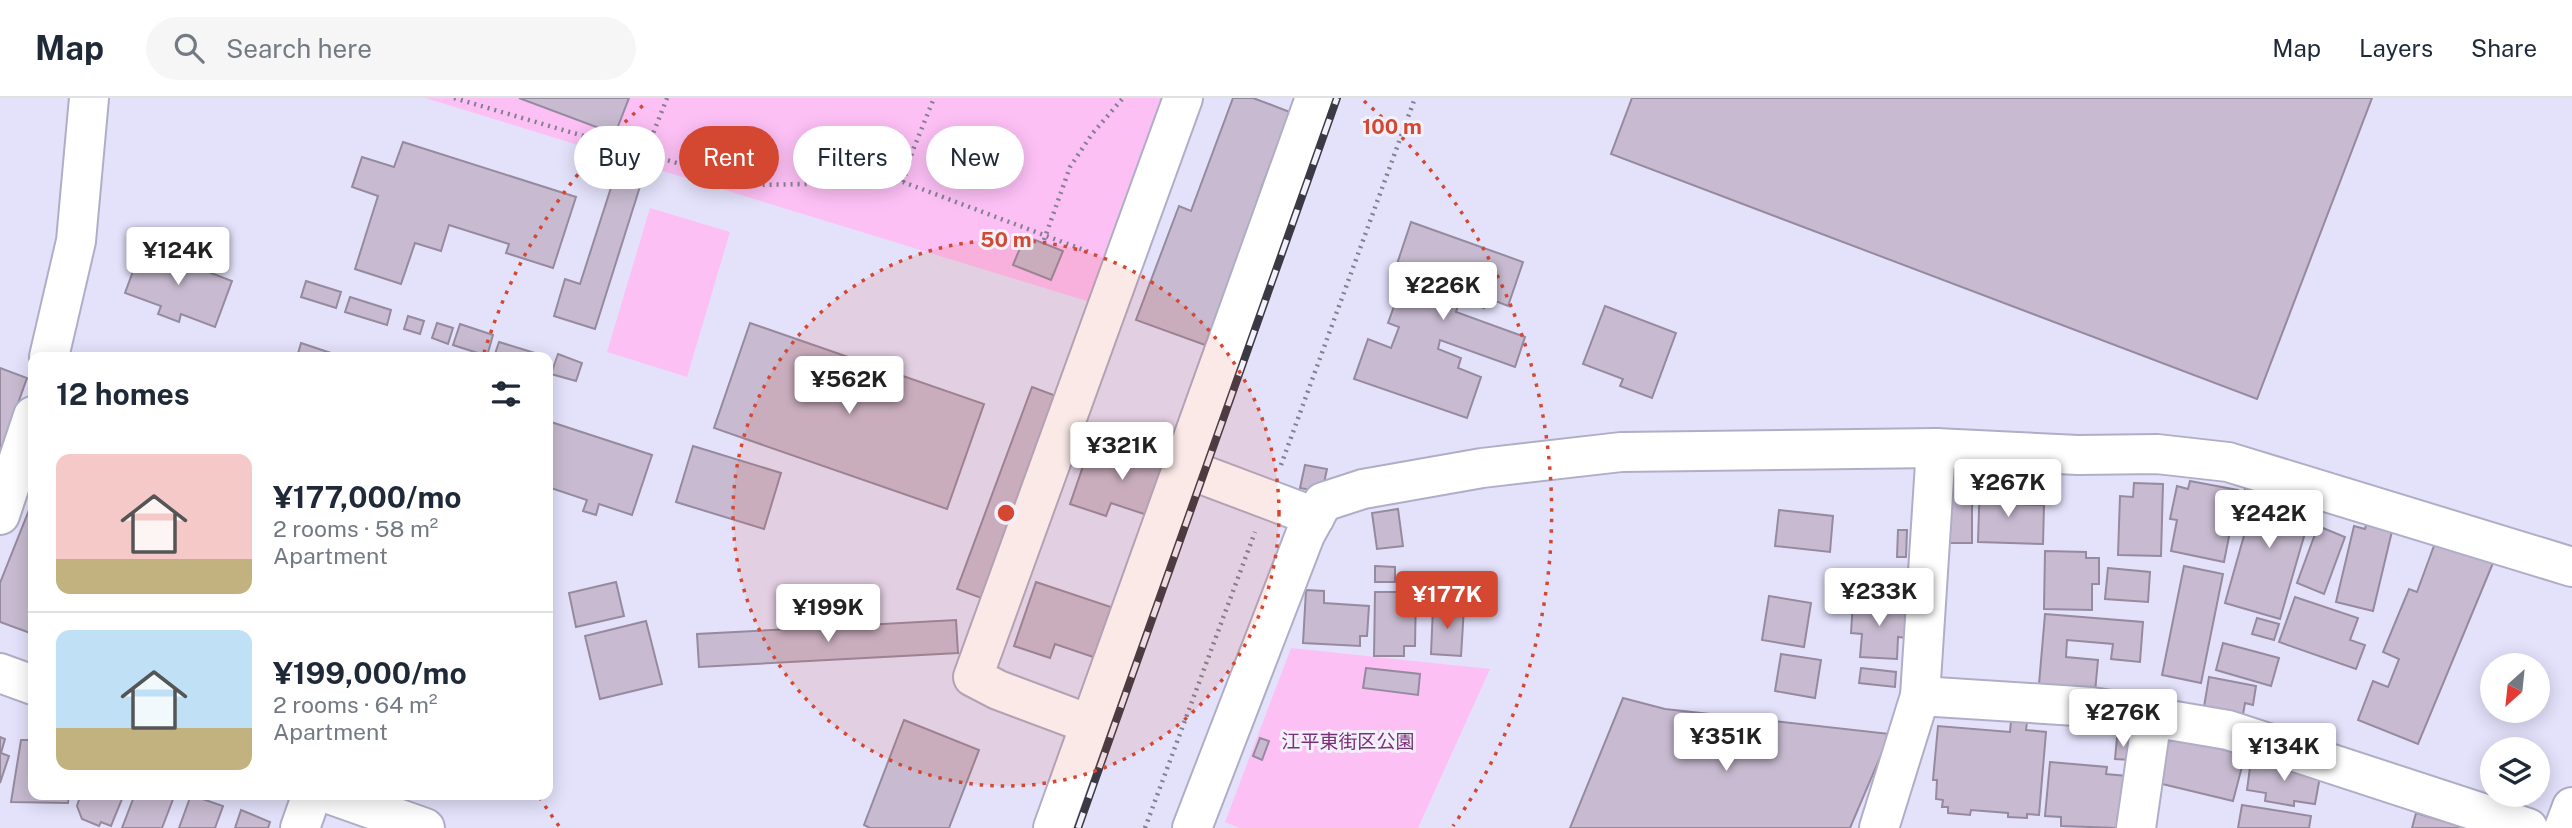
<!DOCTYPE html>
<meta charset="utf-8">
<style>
:root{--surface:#fff;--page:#f6f6f7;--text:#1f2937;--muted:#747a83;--line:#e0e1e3;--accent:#d44832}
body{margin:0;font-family:"Public Sans","Noto Sans JP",sans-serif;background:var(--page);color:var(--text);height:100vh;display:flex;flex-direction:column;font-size:26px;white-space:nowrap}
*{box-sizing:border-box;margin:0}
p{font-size:23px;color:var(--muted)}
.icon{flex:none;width:38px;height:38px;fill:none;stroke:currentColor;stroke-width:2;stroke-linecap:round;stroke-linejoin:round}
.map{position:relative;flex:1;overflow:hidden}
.side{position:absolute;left:28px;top:254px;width:525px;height:448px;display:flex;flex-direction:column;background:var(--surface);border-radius:14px;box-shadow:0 4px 18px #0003}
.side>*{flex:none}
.banner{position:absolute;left:574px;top:28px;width:665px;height:63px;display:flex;gap:14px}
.needle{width:46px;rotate:207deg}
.fabs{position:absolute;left:2480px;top:555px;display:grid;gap:14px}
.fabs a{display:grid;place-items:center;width:70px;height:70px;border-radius:50%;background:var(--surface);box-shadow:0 4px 18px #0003;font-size:35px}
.price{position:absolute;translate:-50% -60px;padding:0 16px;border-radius:7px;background:#fff;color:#222;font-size:23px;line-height:46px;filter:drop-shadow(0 2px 4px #0008)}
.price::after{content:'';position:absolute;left:50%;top:42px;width:21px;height:16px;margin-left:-10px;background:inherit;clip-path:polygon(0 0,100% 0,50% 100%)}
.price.active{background:var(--accent);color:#fff}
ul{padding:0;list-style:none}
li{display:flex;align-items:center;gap:21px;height:175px;padding:0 28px}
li+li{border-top:2px solid var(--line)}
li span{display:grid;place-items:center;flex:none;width:196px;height:140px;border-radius:14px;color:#555}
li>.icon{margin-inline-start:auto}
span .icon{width:84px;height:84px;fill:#fffc;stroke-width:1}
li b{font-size:30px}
h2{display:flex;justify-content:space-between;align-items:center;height:84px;padding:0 28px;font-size:30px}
.chip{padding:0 24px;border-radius:32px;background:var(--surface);box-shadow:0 4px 18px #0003;font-size:24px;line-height:63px}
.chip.active{background:var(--accent);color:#fff}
header{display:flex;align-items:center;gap:42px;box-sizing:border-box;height:98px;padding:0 35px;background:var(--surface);border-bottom:2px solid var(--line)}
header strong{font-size:33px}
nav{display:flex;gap:38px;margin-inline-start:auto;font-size:24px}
.search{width:490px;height:63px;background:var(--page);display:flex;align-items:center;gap:18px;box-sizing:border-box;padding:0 24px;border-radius:38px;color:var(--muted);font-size:26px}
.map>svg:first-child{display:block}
</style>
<header>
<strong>Map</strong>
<div class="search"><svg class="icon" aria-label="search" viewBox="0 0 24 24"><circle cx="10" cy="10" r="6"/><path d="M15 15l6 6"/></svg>Search here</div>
<nav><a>Map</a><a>Layers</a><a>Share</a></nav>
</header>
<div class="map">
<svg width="2572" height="730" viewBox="0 0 2572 730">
<rect width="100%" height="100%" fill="#e4e2fb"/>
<g fill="#fdc0f5">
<polygon points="425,0 1164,0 1090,204"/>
<polygon points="650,110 730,134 687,279 607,254"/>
<polygon points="1291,550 1490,571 1418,730 1239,730 1225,724"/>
</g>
<g fill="#c8bbd1" stroke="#968a9f" stroke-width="2">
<polygon points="519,0 629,0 615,36"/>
<polygon points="1233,0 1253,0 1290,14 1261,91 1273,96 1230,182 1205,247 1136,222 1179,108 1191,113"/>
<polygon points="1632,0 2372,0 2257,301 1611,56"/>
<polygon points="403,44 576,99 553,170 506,155 509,146 449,127 441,153 415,145 401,186 355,171 378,98 352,89 362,59 394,69"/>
<polygon points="617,71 643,79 595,231 554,218 565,181 580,186"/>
<polygon points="1411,124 1523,164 1508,208 1488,200 1484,210 1460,202 1456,214 1525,239 1515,269 1440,242 1438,251 1461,260 1458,270 1481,279 1467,320 1354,281 1368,241 1391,250 1399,229 1388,225 1401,189 1412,194 1420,174 1397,166"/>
<polygon points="1025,138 1063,153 1051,182 1013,167"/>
<polygon points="142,149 170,160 172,155 200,166 198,170 232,183 215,229 181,216 179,224 158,216 161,208 125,195"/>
<polygon points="306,183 341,194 336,210 301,199"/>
<polygon points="350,199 391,212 387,227 345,214"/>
<polygon points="1605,208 1676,235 1652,300 1620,288 1623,281 1583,266"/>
<polygon points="408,218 424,223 420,236 404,231"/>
<polygon points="437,225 453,230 448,246 432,240"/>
<polygon points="750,225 984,306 947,411 714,330"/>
<polygon points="460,226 493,237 487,258 453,247"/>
<polygon points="499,244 538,256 537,259 494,259"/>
<polygon points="301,245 343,259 297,259"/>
<polygon points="558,256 582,265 576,283 551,276"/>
<polygon points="0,270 27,280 0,356"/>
<polygon points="1032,289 1059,299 984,501 957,491"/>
<polygon points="548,323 652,357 632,417 599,406 596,417 583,413 587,402 548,389"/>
<polygon points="1092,342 1176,371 1159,421 1111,405 1106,418 1070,406"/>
<polygon points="693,348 781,375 764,431 676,404"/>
<polygon points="1305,367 1327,371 1322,394 1300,390"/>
<polygon points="1980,380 1991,381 1991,397 2006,398 2006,406 2044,407 2043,446 1978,444"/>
<polygon points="2190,383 2238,392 2224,464 2171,453 2177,422 2170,421 2177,388 2188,391"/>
<polygon points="1948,384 1972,385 1972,445 1947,445"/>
<polygon points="2247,384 2314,404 2280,521 2225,505 2252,409 2241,405"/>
<polygon points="2134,385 2163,386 2161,458 2118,457 2120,398 2133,399"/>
<polygon points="33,402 33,536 0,524 0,485"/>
<polygon points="1398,411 1403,448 1377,451 1372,415"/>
<polygon points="1779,412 1833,418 1830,454 1775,448"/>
<polygon points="2367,423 2393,429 2373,513 2336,504 2354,428 2365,431"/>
<polygon points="2318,428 2345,439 2324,496 2297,485"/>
<polygon points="1898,432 1907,432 1906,459 1897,459"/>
<polygon points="2435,445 2493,465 2418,646 2358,622 2373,583 2388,589 2399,561 2383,554 2409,491 2417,494"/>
<polygon points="2045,453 2086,454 2086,460 2099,460 2099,486 2092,486 2092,512 2044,511"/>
<polygon points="1375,468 1395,469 1395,484 1375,484"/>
<polygon points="2184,468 2223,476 2201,585 2162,577"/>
<polygon points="2108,470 2150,474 2148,504 2105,501"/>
<polygon points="616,484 624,518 576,529 569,495"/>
<polygon points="1036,484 1120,512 1102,562 1055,546 1050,560 1014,548"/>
<polygon points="1306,492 1324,493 1324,505 1369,508 1367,538 1360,538 1360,548 1303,545"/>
<polygon points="1375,494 1416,494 1415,548 1404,548 1404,558 1374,558"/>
<polygon points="1769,498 1811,505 1804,549 1762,542"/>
<polygon points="2295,499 2358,520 2350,542 2365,547 2356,571 2279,544"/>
<polygon points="1853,503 1908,507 1906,540 1898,539 1897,561 1860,559 1862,536 1851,535"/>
<polygon points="1433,509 1464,510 1461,558 1431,556"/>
<polygon points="2045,516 2143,524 2140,564 2111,561 2113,546 2067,542 2066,559 2098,562 2095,594 2038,598"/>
<polygon points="2257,520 2279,526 2274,542 2252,536"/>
<polygon points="956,522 958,555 699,569 697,536"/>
<polygon points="646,523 662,586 600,601 585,538"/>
<polygon points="2223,545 2279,560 2271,588 2216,572"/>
<polygon points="1781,556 1821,562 1815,600 1775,593"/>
<polygon points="1366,570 1420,576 1418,597 1363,590"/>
<polygon points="1861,570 1896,574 1895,589 1859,585"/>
<polygon points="2209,579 2256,588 2253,607 2245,605 2242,622 2203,615"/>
<polygon points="1623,600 1665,611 1890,636 1850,730 1570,730"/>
<polygon points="904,622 979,652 949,730 870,730 864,727"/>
<polygon points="2011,623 2027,624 2026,632 2046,634 2039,717 2027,716 2027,720 2008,719 2008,715 1971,712 1970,717 1948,715 1948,709 1942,709 1943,702 1936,701 1937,682 1933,682 1938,628 2010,634"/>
<polygon points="0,639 5,641 1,655 9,658 0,685"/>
<polygon points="2173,639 2245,657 2233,703 2158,685 2164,642 2171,643"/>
<polygon points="1260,640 1269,643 1262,662 1253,658"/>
<polygon points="2117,640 2132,642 2130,662 2115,661"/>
<polygon points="21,642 33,642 33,696 69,696 68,705 11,704"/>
<polygon points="2251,662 2321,673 2315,706 2294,703 2294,708 2265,703 2266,695 2247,692"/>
<polygon points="2050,664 2107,669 2106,676 2127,678 2124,715 2118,715 2117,730 2061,728 2061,719 2045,718"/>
<polygon points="81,696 124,696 111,728 101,724 99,728 82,721 77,708"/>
<polygon points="135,696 175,696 162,730 122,730"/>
<polygon points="191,697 223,708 215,730 179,730"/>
<polygon points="2242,707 2311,718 2309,730 2238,730"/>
<polygon points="241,712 270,724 268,730 235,730"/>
<polygon points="2416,715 2460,728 2459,730 2412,730"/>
</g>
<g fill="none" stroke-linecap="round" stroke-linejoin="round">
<defs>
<g id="minor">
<polyline points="49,259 76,143 89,0"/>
<polyline points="1182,369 1315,419"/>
<polyline points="0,417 33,318"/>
<polyline points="1920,598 2092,609 2228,632 2528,730"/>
<polyline points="1089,626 998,592 973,579 1183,0"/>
<polyline points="300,730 312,696"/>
<polyline points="1053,730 1315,0"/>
<polyline points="1192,730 1305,437 1323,404 1363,391 1482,370 1621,354 1936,350 2078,357 2157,356 2228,364 2572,469"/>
<polyline points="1879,730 1920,598 1936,350"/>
<polyline points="2136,730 2152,619"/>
</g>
<g id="tertiary">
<polyline points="0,575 33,587"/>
<polyline points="329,696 425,730"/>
<polyline points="2564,730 2572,709"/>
</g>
</defs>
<use href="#minor" stroke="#b0aec6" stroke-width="42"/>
<use href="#tertiary" stroke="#b0aec6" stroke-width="42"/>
<g stroke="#828191" stroke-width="4.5" stroke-dasharray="2 5" stroke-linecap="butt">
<polyline points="454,0 645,56"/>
<polyline points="667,0 645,56 756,87 903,84 1089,154"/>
<polyline points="903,84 913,52 934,0"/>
<polyline points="1044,142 1070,69 1092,36 1123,0"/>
<polyline points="1281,367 1415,0"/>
<polyline points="1145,730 1255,434"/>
</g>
<use href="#minor" stroke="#fff" stroke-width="38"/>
<use href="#tertiary" stroke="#fff" stroke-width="38"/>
<defs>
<polyline id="rail" points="1078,730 1337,0"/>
</defs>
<use href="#rail" stroke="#3b3a44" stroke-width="8"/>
<use href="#rail" stroke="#f2f1fb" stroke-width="5" stroke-dasharray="16" stroke-linecap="butt"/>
</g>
<circle cx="1006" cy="415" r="273" fill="#d44832" fill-opacity=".12"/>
<g fill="none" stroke="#d44832" stroke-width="3.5" stroke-dasharray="3.5 7">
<circle cx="1006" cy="415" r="273"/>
<path d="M559 728A546 546 0 0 1 540 700M484 255A546 546 0 0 1 648 3M1364 3A546 546 0 0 1 1453 728"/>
</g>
<g text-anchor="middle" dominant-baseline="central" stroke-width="6" stroke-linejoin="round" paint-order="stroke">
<g font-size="19" fill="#7c2e77" stroke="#f2f1fb">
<text x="1348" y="643">江平東街区公園</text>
</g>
</g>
<circle cx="1006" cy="415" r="10" fill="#d44832" stroke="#f2f1fb" stroke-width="3.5"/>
<g font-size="21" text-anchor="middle" font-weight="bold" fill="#d44832" stroke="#f2f1fb" stroke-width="6" stroke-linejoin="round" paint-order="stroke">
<text x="1392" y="36">100 m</text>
<text x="1006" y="149">50 m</text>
</g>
</svg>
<div class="fabs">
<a><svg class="needle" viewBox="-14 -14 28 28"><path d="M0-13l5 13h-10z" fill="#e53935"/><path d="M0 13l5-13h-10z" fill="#747a83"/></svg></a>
<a><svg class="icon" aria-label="layers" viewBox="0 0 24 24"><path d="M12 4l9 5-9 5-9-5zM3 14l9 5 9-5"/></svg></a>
</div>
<b class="price" style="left:178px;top:189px">¥124K</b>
<b class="price" style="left:1443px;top:224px">¥226K</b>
<b class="price" style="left:849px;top:318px">¥562K</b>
<b class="price" style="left:1122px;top:384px">¥321K</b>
<b class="price" style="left:2008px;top:421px">¥267K</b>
<b class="price" style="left:2269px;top:452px">¥242K</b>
<b class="price" style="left:1879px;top:530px">¥233K</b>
<b class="price active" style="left:1447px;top:533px">¥177K</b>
<b class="price" style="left:828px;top:546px">¥199K</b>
<b class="price" style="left:2123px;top:651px">¥276K</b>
<b class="price" style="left:1726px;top:675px">¥351K</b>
<b class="price" style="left:2284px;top:685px">¥134K</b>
<div class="banner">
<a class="chip">Buy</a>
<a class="chip active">Rent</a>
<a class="chip">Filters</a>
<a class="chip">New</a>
</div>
<section class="side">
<h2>12 homes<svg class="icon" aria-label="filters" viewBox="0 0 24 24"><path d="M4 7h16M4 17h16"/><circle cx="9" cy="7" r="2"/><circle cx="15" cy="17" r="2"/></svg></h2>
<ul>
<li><span style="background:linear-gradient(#f6c9c9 75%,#c2b280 0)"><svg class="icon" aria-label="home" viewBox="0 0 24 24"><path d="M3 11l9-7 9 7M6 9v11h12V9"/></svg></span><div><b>¥177,000/mo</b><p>2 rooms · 58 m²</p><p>Apartment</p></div></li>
<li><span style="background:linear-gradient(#bfe0f5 70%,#c2b280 0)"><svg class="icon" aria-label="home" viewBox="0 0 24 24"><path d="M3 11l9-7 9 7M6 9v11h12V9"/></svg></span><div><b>¥199,000/mo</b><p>2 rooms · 64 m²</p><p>Apartment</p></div></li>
</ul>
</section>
</div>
